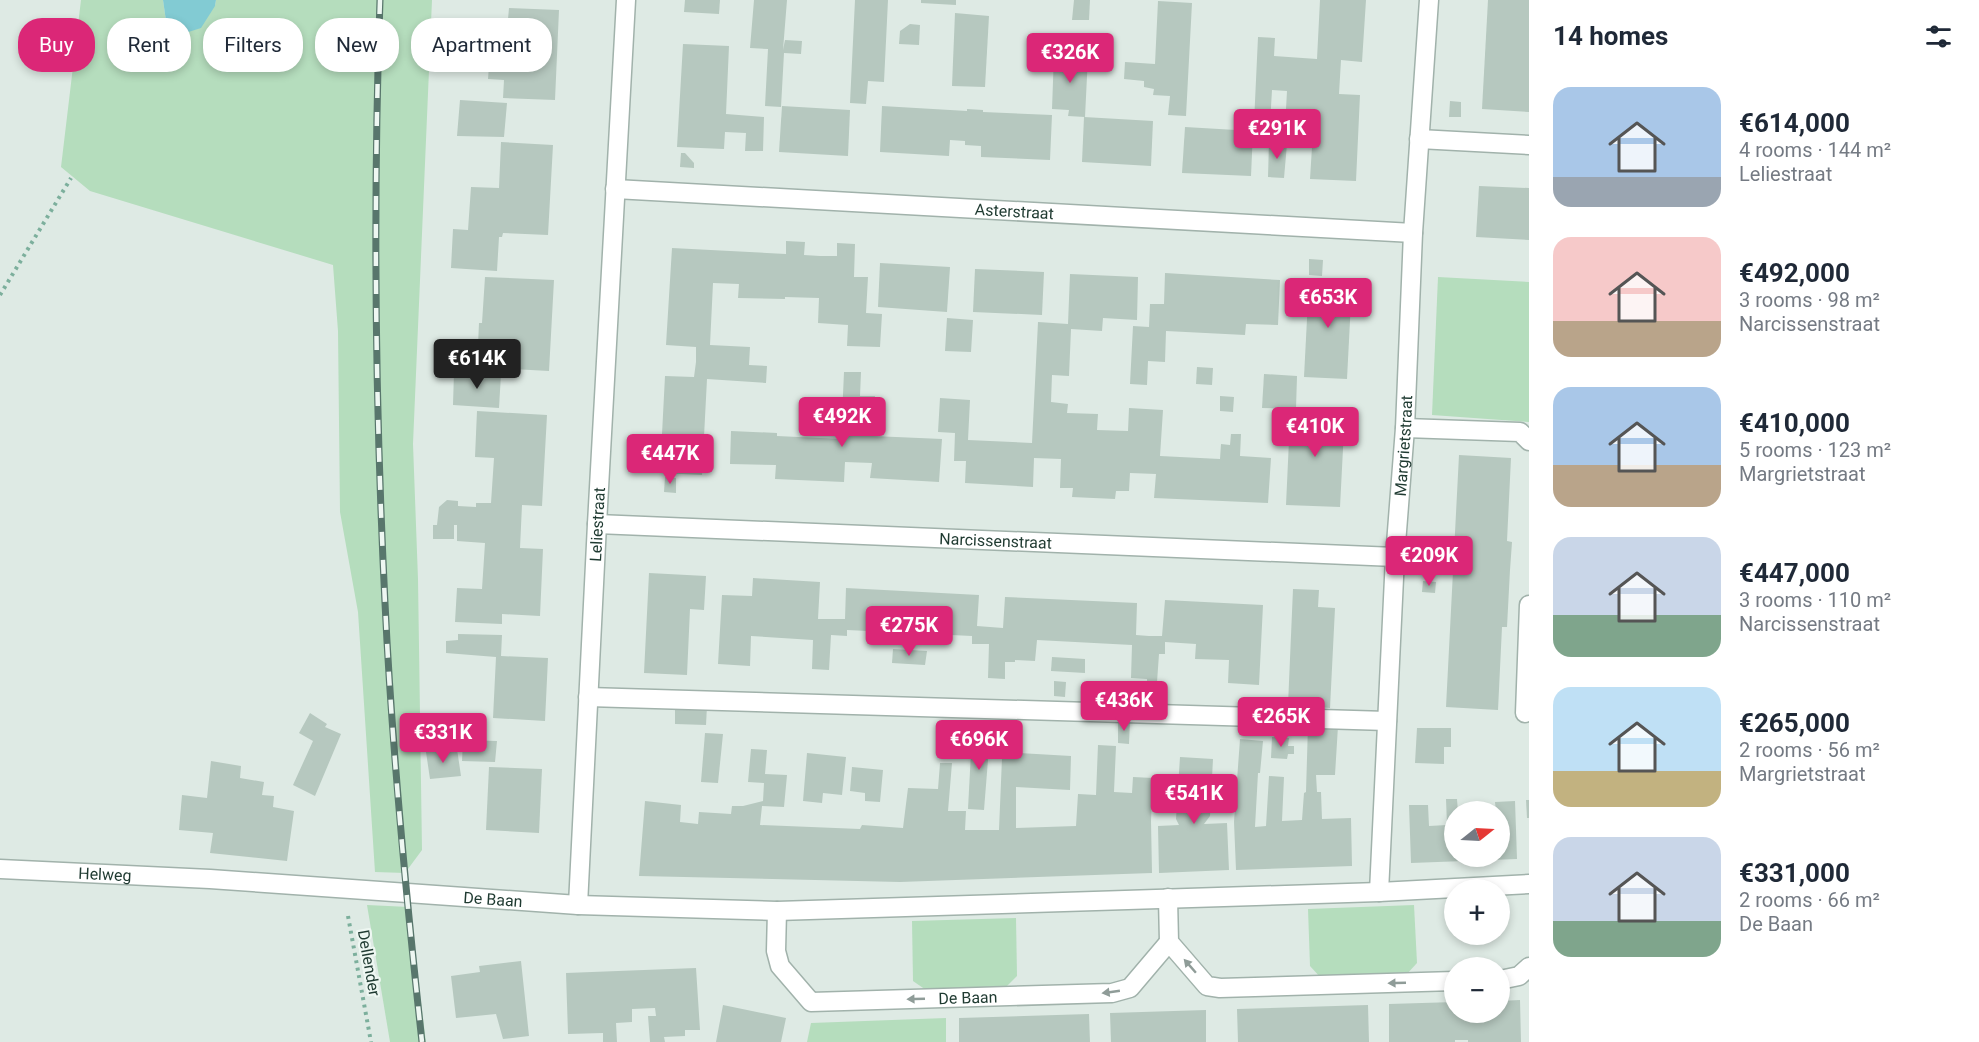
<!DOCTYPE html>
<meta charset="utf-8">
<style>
:root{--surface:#fff;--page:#f6f6f7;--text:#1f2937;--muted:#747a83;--accent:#db2777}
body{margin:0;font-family:Roboto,sans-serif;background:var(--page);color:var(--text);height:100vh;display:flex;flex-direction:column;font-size:22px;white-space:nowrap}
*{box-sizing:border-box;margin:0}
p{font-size:20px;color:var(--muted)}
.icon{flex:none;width:33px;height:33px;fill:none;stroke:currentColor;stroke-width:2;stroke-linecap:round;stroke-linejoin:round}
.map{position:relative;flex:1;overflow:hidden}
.details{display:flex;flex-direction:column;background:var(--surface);width:450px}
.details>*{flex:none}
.banner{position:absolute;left:18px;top:18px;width:570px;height:54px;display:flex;gap:12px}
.needle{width:39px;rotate:72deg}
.buttons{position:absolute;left:1444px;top:801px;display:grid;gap:12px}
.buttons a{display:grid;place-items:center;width:66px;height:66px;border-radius:50%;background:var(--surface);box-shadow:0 3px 9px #0003;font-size:30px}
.price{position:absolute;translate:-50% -51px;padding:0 14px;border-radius:6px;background:var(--accent);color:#fff;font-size:20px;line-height:39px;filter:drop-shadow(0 2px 3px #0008)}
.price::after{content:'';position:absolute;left:50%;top:36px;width:18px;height:14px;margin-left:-9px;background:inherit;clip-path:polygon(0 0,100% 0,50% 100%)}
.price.on{background:#222;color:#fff}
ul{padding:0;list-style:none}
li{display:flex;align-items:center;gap:18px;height:150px;padding:0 24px}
li span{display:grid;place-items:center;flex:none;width:168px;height:120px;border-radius:18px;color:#555}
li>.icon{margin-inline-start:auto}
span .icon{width:72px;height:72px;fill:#fffc;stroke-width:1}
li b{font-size:26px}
h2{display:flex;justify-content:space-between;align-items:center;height:72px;padding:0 24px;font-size:26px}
.pill{padding:0 21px;border-radius:24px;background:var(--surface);box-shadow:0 3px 9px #0003;font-size:21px;line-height:54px}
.pill.on{background:var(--accent);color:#fff}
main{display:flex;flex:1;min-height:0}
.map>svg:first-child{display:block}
</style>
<main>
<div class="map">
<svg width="1529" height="1042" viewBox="0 0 1529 1042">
<rect width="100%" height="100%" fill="#deeae4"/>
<g fill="#b5ddbd">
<polygon points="81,0 163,0 166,21 215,6 216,0 432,0 413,444 418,579 422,850 405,873 375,872 358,612 340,512 338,331 333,265 90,191 61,167"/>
<polygon points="1438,277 1529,282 1529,422 1432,415"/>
<polygon points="367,905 409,907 426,1042 390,1042"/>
<polygon points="1414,905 1417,963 1405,976 1321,978 1310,966 1308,909"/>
<polygon points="1016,918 1017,976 1005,988 926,990 913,981 912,921"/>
<polygon points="946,1018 946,1042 807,1042 811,1023"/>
</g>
<polygon fill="#82cbd3" points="163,0 216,0 215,6 201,28 179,35 166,21"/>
<g fill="#b6c8bf">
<polygon points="685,0 720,0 719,14 684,12"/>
<polygon points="754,0 787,0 783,50 785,40 802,41 801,54 784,53 781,107 765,106 768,49 750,48"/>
<polygon points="855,0 888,0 884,82 868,81 866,104 850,103"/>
<polygon points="921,0 956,0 956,5 921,3"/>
<polygon points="1074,0 1090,0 1089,20 1072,20"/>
<polygon points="1320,0 1366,0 1362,62 1341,60 1339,94 1360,95 1356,181 1310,179 1314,115 1301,115 1301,109 1286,109 1287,91 1272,90 1270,124 1254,123 1258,37 1275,38 1274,56 1317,59"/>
<polygon points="1488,0 1529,0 1529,112 1482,109"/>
<polygon points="1158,1 1192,3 1186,116 1168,115 1170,96 1153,95 1154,89 1144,87 1144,81 1124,79 1125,62 1155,64"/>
<polygon points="509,8 559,10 555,100 503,98 504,80 488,79 490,52 505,53"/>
<polygon points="955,13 989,16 985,87 952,86"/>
<polygon points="910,24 920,25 919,45 899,44 900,31"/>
<polygon points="454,27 458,43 441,48 438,31"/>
<polygon points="683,44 729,46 726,114 764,117 763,151 745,151 746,133 725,132 724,149 677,147"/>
<polygon points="1054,54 1088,56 1085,117 1068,116 1069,110 1052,109"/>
<polygon points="460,100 507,103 504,137 457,136"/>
<polygon points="1450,101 1461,102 1461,117 1449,117"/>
<polygon points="782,106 850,110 848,156 779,152"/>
<polygon points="882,106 967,111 967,109 983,110 983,112 1052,115 1050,160 981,157 981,146 965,145 965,141 950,140 949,156 880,152"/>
<polygon points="1084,117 1153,121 1151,166 1082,162"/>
<polygon points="1185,127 1253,131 1251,176 1182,173"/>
<polygon points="501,142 553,145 548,235 503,233 502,237 499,237 497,271 451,268 453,229 468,230 471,187 499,188"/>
<polygon points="1269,142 1287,144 1284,178 1268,177"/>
<polygon points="681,153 685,153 694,163 694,168 680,167"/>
<polygon points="1479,186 1529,188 1529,240 1476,237"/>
<polygon points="786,241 805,242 804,255 820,256 837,256 837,243 855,244 854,277 868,277 866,313 882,314 880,347 847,346 848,325 818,323 819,298 785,297 785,299 738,298 739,284 713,283 710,345 750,347 749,365 767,366 766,383 707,379 702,475 660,473 665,376 694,377 696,362 696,347 666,345 672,248 786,254"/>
<polygon points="1309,259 1323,260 1322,276 1309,275"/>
<polygon points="880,263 950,267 947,312 878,307"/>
<polygon points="975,269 1044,272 1042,315 973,312"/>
<polygon points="1165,273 1280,280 1278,325 1246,324 1245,335 1166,331 1165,362 1148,361 1147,385 1130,384 1133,326 1149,327 1150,304 1164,304"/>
<polygon points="1070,274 1138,277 1137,320 1103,318 1102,331 1071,329 1069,376 1052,375 1051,402 1068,404 1067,413 1098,414 1097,430 1128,431 1129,408 1163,410 1160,456 1220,459 1221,444 1230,445 1231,434 1241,434 1240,456 1271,458 1268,503 1154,498 1156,474 1130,473 1129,491 1116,491 1115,499 1072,497 1073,488 1060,488 1061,459 1034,458 1033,487 965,483 966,461 954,461 955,433 938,432 940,398 970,400 968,440 1032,443 1038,322 1068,324"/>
<polygon points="485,277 554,280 549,371 477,367 479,323 482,323"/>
<polygon points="1309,280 1352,282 1347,379 1304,377"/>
<polygon points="947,318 973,320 971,352 945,351"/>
<polygon points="1197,367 1213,368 1212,385 1196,384"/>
<polygon points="454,372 501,374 499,408 453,405"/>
<polygon points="844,372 861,372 860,396 875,396 873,436 942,439 939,482 870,478 872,463 845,462 844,482 775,479 776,465 730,464 731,431 777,433 777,436 841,439"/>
<polygon points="1264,374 1297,376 1296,409 1262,408"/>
<polygon points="1220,396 1234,397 1233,412 1220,411"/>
<polygon points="1303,408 1345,410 1340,507 1286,505 1289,440 1282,440 1282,422 1302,423"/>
<polygon points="477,411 547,415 542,506 522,505 520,548 543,549 540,616 502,614 502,624 455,622 457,588 482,589 485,543 457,541 457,525 454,525 454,539 433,539 433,525 437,525 439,507 447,500 458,501 458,506 476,507 476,503 491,503 494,458 475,457"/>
<polygon points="1459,455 1511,458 1507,541 1512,542 1510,570 1507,627 1502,627 1498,710 1446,707"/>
<polygon points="665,477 676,478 676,493 664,492"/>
<polygon points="649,573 706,576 704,610 690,609 687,675 644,673"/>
<polygon points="753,578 820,582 818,619 845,619 846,588 979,595 977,626 1003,628 1005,597 1137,603 1136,635 1149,636 1162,636 1165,600 1263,605 1259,685 1228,683 1229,660 1195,659 1196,644 1165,642 1165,654 1159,654 1157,682 1147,682 1147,679 1131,678 1132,645 1037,640 1035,661 1015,660 1015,662 1005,662 1005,679 988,678 989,644 972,644 972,636 847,630 847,636 831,635 829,670 812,669 813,640 751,636 750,666 718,664 722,595 752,596"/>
<polygon points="1423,581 1436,582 1435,593 1422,592"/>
<polygon points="1293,589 1319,590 1318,607 1335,608 1330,708 1288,705"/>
<polygon points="458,634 502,635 501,656 548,658 545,721 493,718 496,657 446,653 446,641 458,640"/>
<polygon points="893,649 927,651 925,665 892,663"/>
<polygon points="1052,657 1085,659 1085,673 1051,671"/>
<polygon points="1054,681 1066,682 1065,697 1054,696"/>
<polygon points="675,706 707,706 706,725 675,724"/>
<polygon points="310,713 327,724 325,727 341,734 315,796 293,785 313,741 299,733"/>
<polygon points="1118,720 1130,721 1129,744 1118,743"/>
<polygon points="1308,725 1338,726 1335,775 1316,775 1317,792 1321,792 1322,819 1351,818 1352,866 1236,870 1234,822 1240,739 1263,741 1260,773 1258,773 1255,827 1266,826 1269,776 1284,777 1282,821 1302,820 1304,793 1306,792"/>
<polygon points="1417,728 1451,728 1451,747 1444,747 1444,764 1415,763"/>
<polygon points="705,733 723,734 718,783 701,782"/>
<polygon points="972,733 990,735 984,810 968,809"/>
<polygon points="1003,734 1019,735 1019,753 1071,756 1070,790 1016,787 1016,828 1076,826 1078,794 1096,795 1098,745 1116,746 1114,792 1132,793 1133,777 1153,778 1151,821 1152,873 900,882 639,876 645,801 681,805 680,822 698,824 699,812 731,814 732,806 743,806 763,801 764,783 748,782 751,749 767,750 765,774 787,775 784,807 762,806 760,825 860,829 862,825 903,828 908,788 938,789 940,763 952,763 948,811 966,811 965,830 999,830"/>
<polygon points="1272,737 1289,738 1288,746 1294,746 1294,754 1288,754 1287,759 1271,758"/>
<polygon points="463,740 497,741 495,762 462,761"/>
<polygon points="457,749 461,776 430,779 426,752"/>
<polygon points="807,753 846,757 842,795 823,793 822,803 803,801"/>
<polygon points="1180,757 1213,759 1210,816 1204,824 1227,823 1229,870 1159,873 1158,826 1179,825 1176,819"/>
<polygon points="211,761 241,766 240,778 264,782 262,795 274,796 273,807 294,811 287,861 210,853 213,833 179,830 182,795 207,798"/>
<polygon points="489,767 542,769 539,833 486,830"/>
<polygon points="852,767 883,770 880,802 865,801 865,793 850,791"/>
<polygon points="1446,799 1457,799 1458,812 1455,812 1455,817 1453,817 1455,856 1500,856 1500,812 1496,812 1495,802 1515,801 1517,859 1411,863 1409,805 1428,805 1429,826 1447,825"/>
<polygon points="1526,800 1529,800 1529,818 1527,818"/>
<polygon points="521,961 529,1036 503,1039 496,1014 456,1018 451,976 480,972 479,966"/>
<polygon points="696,968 700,1030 685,1030 685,1036 664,1037 665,1042 650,1042 648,1016 656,1016 655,1008 632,1009 632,1022 616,1023 617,1042 603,1042 603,1033 568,1034 566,973"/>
<polygon points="1520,1000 1521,1042 1468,1042 1468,1040 1455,1040 1455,1042 1389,1042 1389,1004 1455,1002 1455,1012 1500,1012 1500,1001"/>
<polygon points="723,1005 786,1018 781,1042 716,1042"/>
<polygon points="1368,1005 1369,1042 1238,1042 1237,1009"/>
<polygon points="1206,1010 1206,1042 1111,1042 1110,1013"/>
<polygon points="1089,1014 1090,1042 959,1042 959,1018"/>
</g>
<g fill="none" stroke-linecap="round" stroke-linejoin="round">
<defs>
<g id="minor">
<polyline points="1419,139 1529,145"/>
<path id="s1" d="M615,189L1413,233"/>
<polyline points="1405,428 1520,432 1529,441"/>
<path id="s2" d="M597,524L1395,557"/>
<polyline points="588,697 1387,721"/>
<polyline points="1525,713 1529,605"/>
<path id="s3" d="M0,869L210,879L578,905L777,911L1379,892L1529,884"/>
<path id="s4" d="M1379,892L1395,557L1405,428L1413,233L1429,0"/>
<polyline points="1168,898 1169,942 1207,986 1220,988 1455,981"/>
<path id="s5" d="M578,905L597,524L626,0"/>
<path id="s6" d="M777,911L776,951L780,966L811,1002L1112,993L1130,988L1169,942"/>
<polyline points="1500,980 1519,976 1529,967"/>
</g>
</defs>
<use href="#minor" stroke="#a1b2ab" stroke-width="21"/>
<g stroke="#7caf9c" stroke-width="4" stroke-dasharray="3 4.5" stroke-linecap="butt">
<polyline points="0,295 71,178"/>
<polyline points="348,916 371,1042"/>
</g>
<use href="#minor" stroke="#fff" stroke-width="18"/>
<defs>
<path id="rail" d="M380,0C373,201 375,402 385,603C392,750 406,896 422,1042"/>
</defs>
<use href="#rail" stroke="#58766c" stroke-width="7"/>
<use href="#rail" stroke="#eef7f2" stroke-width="4.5" stroke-dasharray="14" stroke-linecap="butt"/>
</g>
<defs><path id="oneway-solid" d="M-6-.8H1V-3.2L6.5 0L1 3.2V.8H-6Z" transform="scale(1.5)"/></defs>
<g fill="#8f9c98">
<use href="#oneway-solid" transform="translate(1190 966) rotate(-131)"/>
<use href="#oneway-solid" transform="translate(1397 983) rotate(178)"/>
<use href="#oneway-solid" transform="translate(1111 992) rotate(172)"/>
<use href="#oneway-solid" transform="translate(916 999) rotate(178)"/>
</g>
<g text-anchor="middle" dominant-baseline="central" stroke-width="4.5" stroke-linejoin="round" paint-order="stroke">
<g font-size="16" fill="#1f3a31" stroke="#eef7f2">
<text stroke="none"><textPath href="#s1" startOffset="400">Asterstraat</textPath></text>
<text stroke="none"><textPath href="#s4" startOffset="447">Margrietstraat</textPath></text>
<text stroke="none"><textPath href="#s5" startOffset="381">Leliestraat</textPath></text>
<text stroke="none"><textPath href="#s2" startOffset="399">Narcissenstraat</textPath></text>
<text stroke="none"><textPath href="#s3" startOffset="105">Helweg</textPath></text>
<text stroke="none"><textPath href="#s3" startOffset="494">De Baan</textPath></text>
<text transform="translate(369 963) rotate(80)">Dellender</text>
<text stroke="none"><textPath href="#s6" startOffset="260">De Baan</textPath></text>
</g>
</g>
</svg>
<div class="buttons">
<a><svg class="needle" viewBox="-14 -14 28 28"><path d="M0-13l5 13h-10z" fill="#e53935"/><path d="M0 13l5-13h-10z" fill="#747a83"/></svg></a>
<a>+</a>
<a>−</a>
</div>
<b class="price" style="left:1070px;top:84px">€326K</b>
<b class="price" style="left:1277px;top:160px">€291K</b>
<b class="price" style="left:1328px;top:329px">€653K</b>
<b class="price on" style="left:477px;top:390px">€614K</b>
<b class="price" style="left:842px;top:448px">€492K</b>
<b class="price" style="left:1315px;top:458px">€410K</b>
<b class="price" style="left:670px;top:485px">€447K</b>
<b class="price" style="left:1429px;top:587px">€209K</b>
<b class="price" style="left:909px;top:657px">€275K</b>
<b class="price" style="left:1124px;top:732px">€436K</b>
<b class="price" style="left:1281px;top:748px">€265K</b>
<b class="price" style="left:443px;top:764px">€331K</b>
<b class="price" style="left:979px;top:771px">€696K</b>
<b class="price" style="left:1194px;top:825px">€541K</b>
<div class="banner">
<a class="pill on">Buy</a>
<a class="pill">Rent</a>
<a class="pill">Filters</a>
<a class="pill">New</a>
<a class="pill">Apartment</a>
</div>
</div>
<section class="details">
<h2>14 homes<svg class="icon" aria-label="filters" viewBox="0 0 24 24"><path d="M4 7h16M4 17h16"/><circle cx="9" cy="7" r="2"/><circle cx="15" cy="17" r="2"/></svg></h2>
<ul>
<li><span style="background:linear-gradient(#a9c7e8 75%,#9aa5b1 0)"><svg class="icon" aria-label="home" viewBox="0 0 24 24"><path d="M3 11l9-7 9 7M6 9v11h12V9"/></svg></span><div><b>€614,000</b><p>4 rooms · 144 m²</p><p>Leliestraat</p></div></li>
<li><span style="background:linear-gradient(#f6c9c9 70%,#b9a48a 0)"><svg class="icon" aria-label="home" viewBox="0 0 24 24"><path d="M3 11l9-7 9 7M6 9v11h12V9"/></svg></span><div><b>€492,000</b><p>3 rooms · 98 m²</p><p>Narcissenstraat</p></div></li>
<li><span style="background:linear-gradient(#a9c7e8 65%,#b9a48a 0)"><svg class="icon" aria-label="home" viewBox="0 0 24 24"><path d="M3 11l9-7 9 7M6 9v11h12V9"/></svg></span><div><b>€410,000</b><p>5 rooms · 123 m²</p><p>Margrietstraat</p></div></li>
<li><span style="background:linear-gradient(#c9d6e8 65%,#7fa58c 0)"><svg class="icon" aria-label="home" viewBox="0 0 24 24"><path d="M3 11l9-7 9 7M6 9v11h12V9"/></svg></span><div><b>€447,000</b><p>3 rooms · 110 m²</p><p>Narcissenstraat</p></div></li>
<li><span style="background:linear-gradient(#bfe0f5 70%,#c2b280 0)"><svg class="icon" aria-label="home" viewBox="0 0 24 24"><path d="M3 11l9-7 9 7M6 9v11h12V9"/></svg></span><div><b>€265,000</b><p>2 rooms · 56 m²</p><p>Margrietstraat</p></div></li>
<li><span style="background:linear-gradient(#c9d6e8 70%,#7fa58c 0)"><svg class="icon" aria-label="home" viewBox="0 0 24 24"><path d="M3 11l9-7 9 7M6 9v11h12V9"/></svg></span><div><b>€331,000</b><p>2 rooms · 66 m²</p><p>De Baan</p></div></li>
</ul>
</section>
</main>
